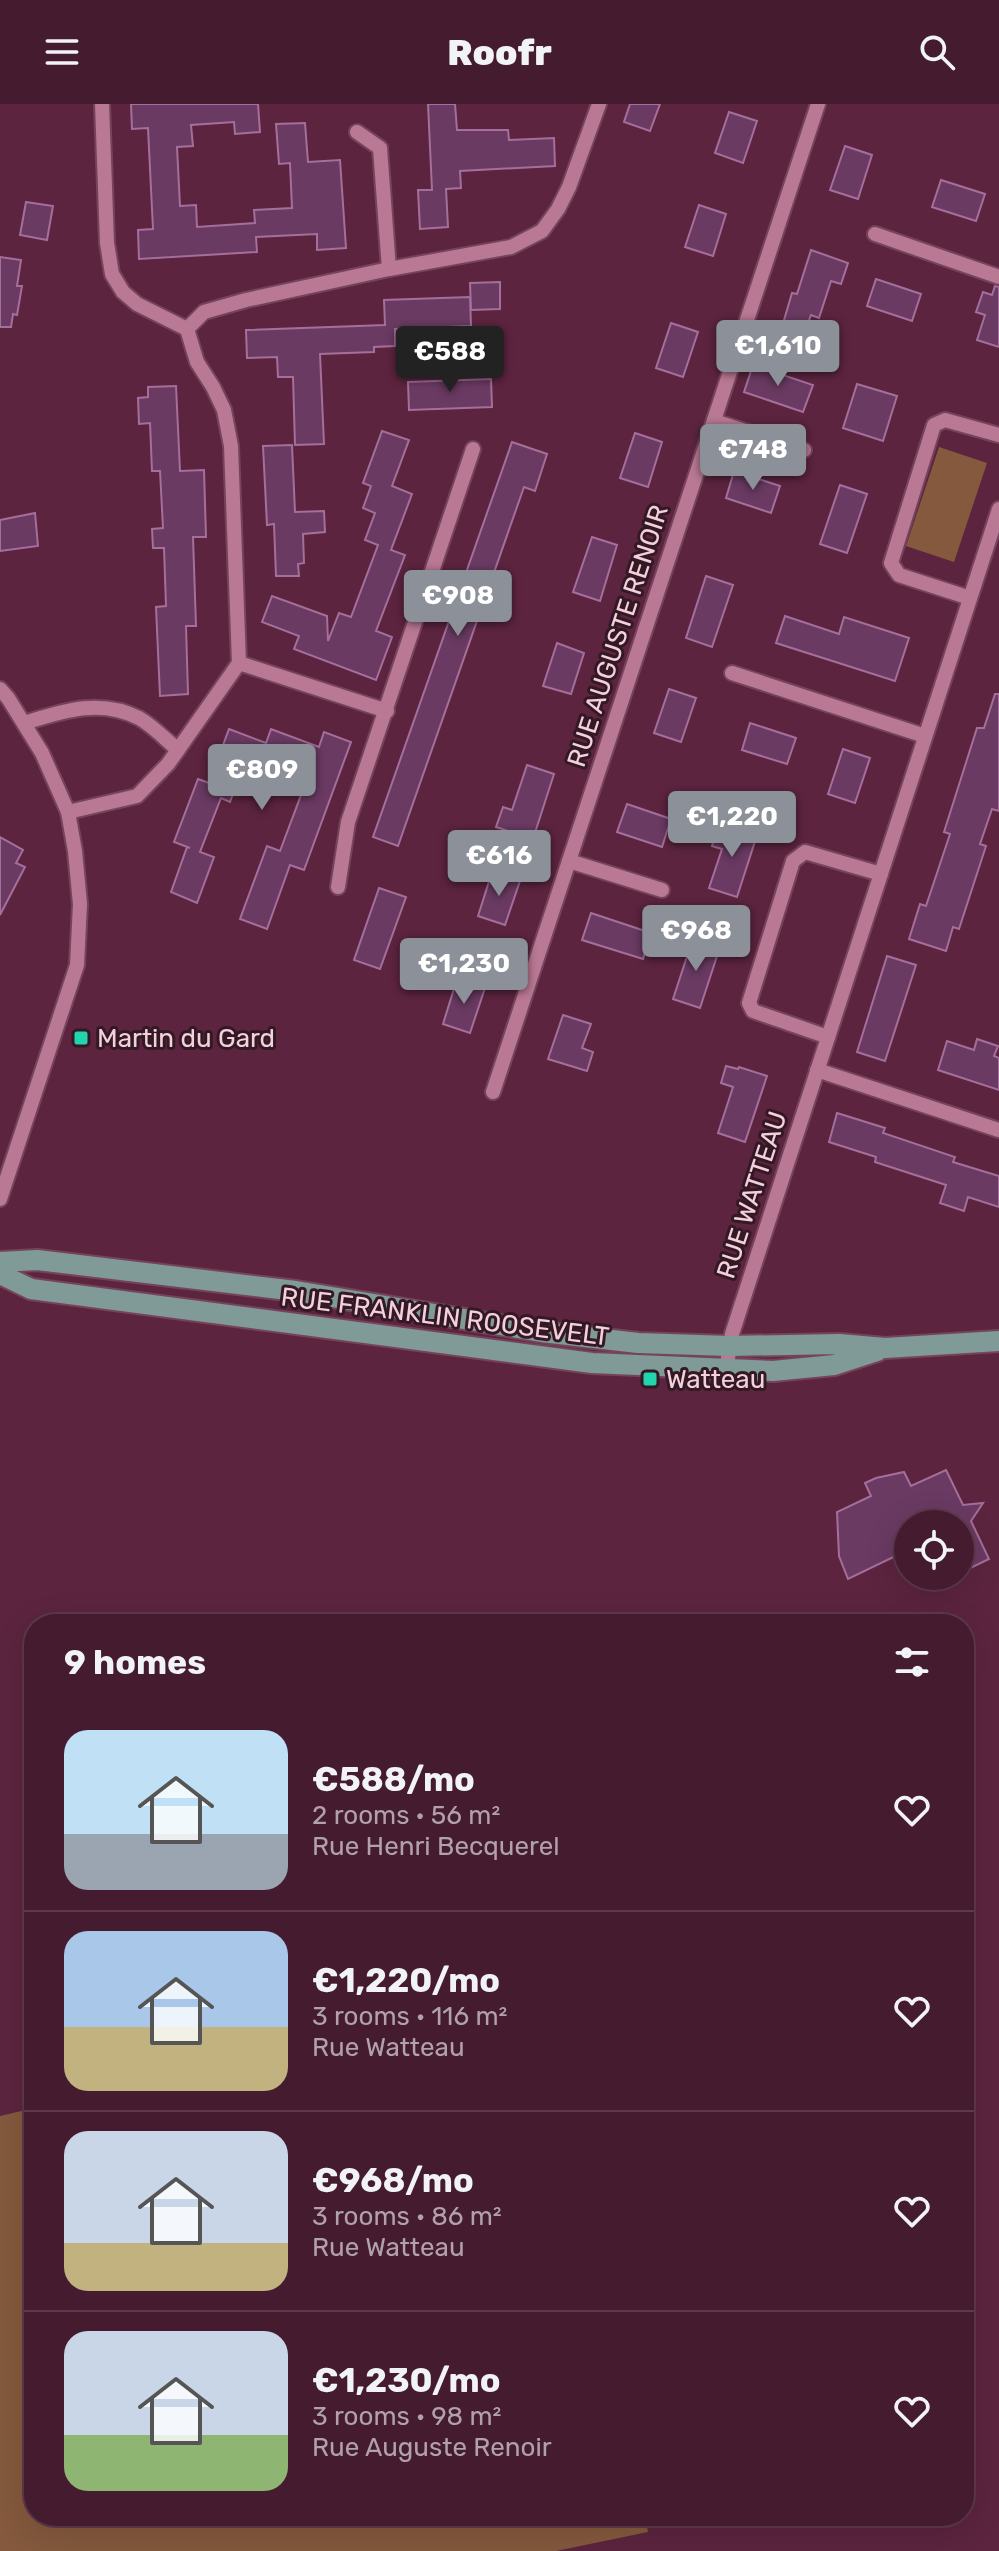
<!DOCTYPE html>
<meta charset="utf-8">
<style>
:root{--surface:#451b2f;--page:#4f283b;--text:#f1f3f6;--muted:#b0a1aa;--line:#5d394b;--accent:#8c9099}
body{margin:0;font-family:Rubik,sans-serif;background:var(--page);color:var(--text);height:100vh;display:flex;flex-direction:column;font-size:30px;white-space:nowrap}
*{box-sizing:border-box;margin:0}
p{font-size:26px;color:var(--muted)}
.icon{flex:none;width:44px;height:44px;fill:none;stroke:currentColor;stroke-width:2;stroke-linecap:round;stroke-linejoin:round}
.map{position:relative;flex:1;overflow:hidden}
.details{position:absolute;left:24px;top:1510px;width:950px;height:912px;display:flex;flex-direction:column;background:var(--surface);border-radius:32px;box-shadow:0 8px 32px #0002,0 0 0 2px var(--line)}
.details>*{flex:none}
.buttons{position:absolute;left:894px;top:1406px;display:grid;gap:16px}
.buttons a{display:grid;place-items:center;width:80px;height:80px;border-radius:50%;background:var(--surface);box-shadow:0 8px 32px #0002,0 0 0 2px var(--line);font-size:40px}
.price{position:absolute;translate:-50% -68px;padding:0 18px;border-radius:8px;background:var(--accent);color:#fff;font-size:26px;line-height:52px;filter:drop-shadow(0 2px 4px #0008)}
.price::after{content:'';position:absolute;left:50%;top:48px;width:24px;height:18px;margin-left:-12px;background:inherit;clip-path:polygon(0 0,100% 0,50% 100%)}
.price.on{background:#222;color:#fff}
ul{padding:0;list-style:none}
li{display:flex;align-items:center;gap:24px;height:200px;padding:0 40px}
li+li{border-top:2px solid var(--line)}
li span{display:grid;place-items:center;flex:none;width:224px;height:160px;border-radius:24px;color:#555}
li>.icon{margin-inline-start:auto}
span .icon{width:96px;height:96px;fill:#fffc;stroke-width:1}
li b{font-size:34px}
h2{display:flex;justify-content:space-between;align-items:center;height:96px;padding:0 40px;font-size:34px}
header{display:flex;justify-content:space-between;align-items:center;height:104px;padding:0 40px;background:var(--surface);font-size:36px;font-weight:800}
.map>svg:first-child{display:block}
</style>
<header><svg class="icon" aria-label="menu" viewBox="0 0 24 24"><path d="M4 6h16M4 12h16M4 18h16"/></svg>Roofr<svg class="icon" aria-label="search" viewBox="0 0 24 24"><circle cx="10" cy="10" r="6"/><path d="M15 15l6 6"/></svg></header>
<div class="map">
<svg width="999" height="2447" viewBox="0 0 999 2447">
<rect width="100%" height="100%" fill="#5c243f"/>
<g fill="#84593d">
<polygon points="939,343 987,359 954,458 906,442"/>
<polygon points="34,2004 34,2412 645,2412 648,2428 556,2447 0,2447 0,2012"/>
</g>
<g fill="#6a3a62" stroke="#a46f9a" stroke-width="2">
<polygon points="131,0 258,0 260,28 235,30 234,18 191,21 193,42 177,43 180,102 196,101 197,123 255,119 254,106 292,104 290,59 279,60 276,20 305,19 308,58 340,56 346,144 317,146 317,130 256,133 257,148 139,155 138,126 153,125 148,24 132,25"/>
<polygon points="428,0 455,0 457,26 508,26 509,36 554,34 555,62 460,67 461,84 446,85 448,123 420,125 418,86 432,86"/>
<polygon points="630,0 660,0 650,27 624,18"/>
<polygon points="729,8 757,17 743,59 715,49"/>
<polygon points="845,42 872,51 858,95 830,86"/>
<polygon points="941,76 985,90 976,117 932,103"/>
<polygon points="26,98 53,102 47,136 20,131"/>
<polygon points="699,101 726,110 713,152 685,143"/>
<polygon points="811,146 848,159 841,180 831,177 819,214 811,211 804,230 782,223 792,189 797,190"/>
<polygon points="0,153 21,156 17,182 22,182 17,211 13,210 11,223 0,223"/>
<polygon points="876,175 921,190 912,217 867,202"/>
<polygon points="500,178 500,205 471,206 470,179"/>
<polygon points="995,182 999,183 999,243 977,236 985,211 976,208 983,188 992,191"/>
<polygon points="470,193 471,222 395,225 395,242 374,243 374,248 320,250 324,340 295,341 293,273 278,273 277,253 247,254 246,226 385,221 384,196"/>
<polygon points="671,219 698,228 683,273 656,264"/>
<polygon points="753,261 813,281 803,308 744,288"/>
<polygon points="491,275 492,303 409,306 408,278"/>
<polygon points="857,280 897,292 883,337 843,324"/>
<polygon points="176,282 180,367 204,366 206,433 193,433 196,522 186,522 188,590 160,592 156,503 166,502 164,444 153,444 152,425 163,424 160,367 152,367 150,319 139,320 138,294 148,293 148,283"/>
<polygon points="382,327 409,336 392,382 412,390 391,446 405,451 376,527 392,533 376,576 294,545 299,532 262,518 272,492 327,512 328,537 339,509 351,513 378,441 365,436 375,409 363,404 371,382 363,379"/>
<polygon points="635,329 662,338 648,383 620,374"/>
<polygon points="512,338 547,350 535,387 524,383 398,742 373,733"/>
<polygon points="292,341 295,408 324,407 325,428 303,430 304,459 298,460 299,472 276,472 274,420 267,421 263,342"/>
<polygon points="734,367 780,382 771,409 726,394"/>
<polygon points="840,381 867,390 847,449 820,440"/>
<polygon points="35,409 38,442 0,447 0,416"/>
<polygon points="592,433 617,441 600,497 573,488"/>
<polygon points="706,472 733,481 712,543 686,534"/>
<polygon points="785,512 839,530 844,513 909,534 895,577 776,539"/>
<polygon points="557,539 584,549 571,590 543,582"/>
<polygon points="669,585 696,594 681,638 654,629"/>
<polygon points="995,590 999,590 999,707 992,705 980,740 986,742 959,825 953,823 946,847 909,835 920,800 926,802 950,730 944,728 977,624 984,624"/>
<polygon points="750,619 796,634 787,660 742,646"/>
<polygon points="229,625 266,639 271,625 319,643 324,628 351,638 304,766 290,761 267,825 240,815 267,742 280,747 304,683 284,675 244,660 230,698 221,694 200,748 214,753 197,799 171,788 187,743 190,744 174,738 198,675 209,679"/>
<polygon points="843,645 870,654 855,699 828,690"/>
<polygon points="527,661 554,670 533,735 496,723 503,703 512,706"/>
<polygon points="627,700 671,715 662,743 617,728"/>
<polygon points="718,721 757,731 737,793 709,784 722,745 712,742"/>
<polygon points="0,733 23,746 16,759 25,763 0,811"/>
<polygon points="492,768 520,777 505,821 478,812"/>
<polygon points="379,784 406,793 380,865 354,856"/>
<polygon points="591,809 651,829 643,855 582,836"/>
<polygon points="693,834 720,843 700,904 673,895"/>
<polygon points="887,852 916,861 885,957 857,948"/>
<polygon points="457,875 485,884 470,929 443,920"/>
<polygon points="563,911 591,920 582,944 593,948 587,967 548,955"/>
<polygon points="977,935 998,942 994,952 999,954 999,986 938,966 947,937 974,946"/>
<polygon points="726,962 738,965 739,963 767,972 745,1038 718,1029 733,983 721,979"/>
<polygon points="837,1009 885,1024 883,1029 955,1053 953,1058 999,1072 999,1103 968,1093 964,1107 940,1099 946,1081 875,1058 876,1053 829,1038"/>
<polygon points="946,1366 963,1401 983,1399 971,1417 989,1455 960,1469 960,1420 908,1420 908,1446 848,1475 839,1452 837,1408 871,1392 865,1379 876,1374 904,1368 911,1382"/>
</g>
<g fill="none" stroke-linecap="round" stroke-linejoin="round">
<defs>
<g id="minor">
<polyline points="357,28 380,44 389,165"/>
<polyline points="875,130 999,173"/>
<polyline points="187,225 204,208 246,196 389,165 511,143 542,127 558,105 569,83 599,0"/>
<polyline points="714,317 804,346"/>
<polyline points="970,494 899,471 891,459 934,321 945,316 999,331"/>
<polyline points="239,559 387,607"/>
<polyline points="732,569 925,632"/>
<polyline points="0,585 8,594 42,649 68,708 75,747 80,800 77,861 0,1095"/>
<path d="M24,619C63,607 100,594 139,614C153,622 165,635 178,646"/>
<polyline points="68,708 137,692 168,660 239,559 231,342 224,306 213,283 197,258 187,225 137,200 123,188 112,170 107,139 102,0"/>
<polyline points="569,757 662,786"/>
<polyline points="338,783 348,718 473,345"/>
<polyline points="828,933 753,907 749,899 793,757 805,748 881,770"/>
<polyline points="817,966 999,1026"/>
<polyline points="493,988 818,0"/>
<polyline points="726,1266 732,1230 999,405"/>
</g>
<g id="major">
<polyline points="0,1158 37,1156 296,1187 542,1228 638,1239 729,1242 839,1240 885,1244 999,1237"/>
<polyline points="0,1170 31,1185 592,1259 773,1267 834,1261 877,1247"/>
</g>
</defs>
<use href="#minor" stroke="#75445c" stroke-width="18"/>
<use href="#major" stroke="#75445c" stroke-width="24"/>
<use href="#minor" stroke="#b97893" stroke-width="14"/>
<use href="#major" stroke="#7f9a97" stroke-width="20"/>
</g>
<g fill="#23d5af" stroke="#321924" stroke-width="3">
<rect x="73" y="926" width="16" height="16" rx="4"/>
<rect x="642" y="1267" width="16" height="16" rx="4"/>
</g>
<g text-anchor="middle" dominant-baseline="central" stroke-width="6" stroke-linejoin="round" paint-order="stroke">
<g font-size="26" fill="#f4d0dd" stroke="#321924">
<text transform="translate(618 532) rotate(-72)">RUE AUGUSTE RENOIR</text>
<text transform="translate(752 1091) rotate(-72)">RUE WATTEAU</text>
<text transform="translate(445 1213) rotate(7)">RUE FRANKLIN ROOSEVELT</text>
</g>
<g font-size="26" fill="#f4d0dd" stroke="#321924" text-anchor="start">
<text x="97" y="934">Martin du Gard</text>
<text x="666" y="1275">Watteau</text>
</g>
</g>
</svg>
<div class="buttons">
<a><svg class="icon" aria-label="locate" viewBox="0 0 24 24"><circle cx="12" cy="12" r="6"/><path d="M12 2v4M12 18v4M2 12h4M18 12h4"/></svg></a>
</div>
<b class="price" style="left:778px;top:284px">€1,610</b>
<b class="price on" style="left:450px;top:290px">€588</b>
<b class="price" style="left:753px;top:388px">€748</b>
<b class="price" style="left:458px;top:534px">€908</b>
<b class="price" style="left:262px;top:708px">€809</b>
<b class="price" style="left:732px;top:755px">€1,220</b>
<b class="price" style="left:499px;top:794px">€616</b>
<b class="price" style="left:696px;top:869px">€968</b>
<b class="price" style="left:464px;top:902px">€1,230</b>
<section class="details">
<h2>9 homes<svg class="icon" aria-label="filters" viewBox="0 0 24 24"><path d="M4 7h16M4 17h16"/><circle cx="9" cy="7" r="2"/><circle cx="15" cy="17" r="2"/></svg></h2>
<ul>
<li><span style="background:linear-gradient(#bfe0f5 65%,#9aa5b1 0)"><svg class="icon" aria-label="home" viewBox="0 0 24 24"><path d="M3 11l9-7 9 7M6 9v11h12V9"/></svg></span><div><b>€588/mo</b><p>2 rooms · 56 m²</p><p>Rue Henri Becquerel</p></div><svg class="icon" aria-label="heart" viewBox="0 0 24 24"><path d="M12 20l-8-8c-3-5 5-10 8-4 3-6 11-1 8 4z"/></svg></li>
<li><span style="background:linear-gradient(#a9c7e8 60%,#c2b280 0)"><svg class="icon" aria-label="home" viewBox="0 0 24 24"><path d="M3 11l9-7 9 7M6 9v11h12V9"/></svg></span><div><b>€1,220/mo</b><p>3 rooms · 116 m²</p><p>Rue Watteau</p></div><svg class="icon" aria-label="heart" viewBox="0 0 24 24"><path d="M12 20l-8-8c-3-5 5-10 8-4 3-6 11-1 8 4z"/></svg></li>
<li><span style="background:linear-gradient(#c9d6e8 70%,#c2b280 0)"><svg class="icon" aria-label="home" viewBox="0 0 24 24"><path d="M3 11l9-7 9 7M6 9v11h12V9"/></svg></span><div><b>€968/mo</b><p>3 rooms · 86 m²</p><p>Rue Watteau</p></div><svg class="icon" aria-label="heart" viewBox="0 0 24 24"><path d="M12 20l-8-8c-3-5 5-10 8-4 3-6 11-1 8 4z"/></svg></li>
<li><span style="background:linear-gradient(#c9d6e8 65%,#8fb573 0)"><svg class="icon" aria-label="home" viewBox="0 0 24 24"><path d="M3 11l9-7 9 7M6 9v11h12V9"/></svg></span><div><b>€1,230/mo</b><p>3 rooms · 98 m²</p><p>Rue Auguste Renoir</p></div><svg class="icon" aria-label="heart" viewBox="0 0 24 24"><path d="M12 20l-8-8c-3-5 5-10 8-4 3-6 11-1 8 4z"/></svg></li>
</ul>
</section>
</div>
